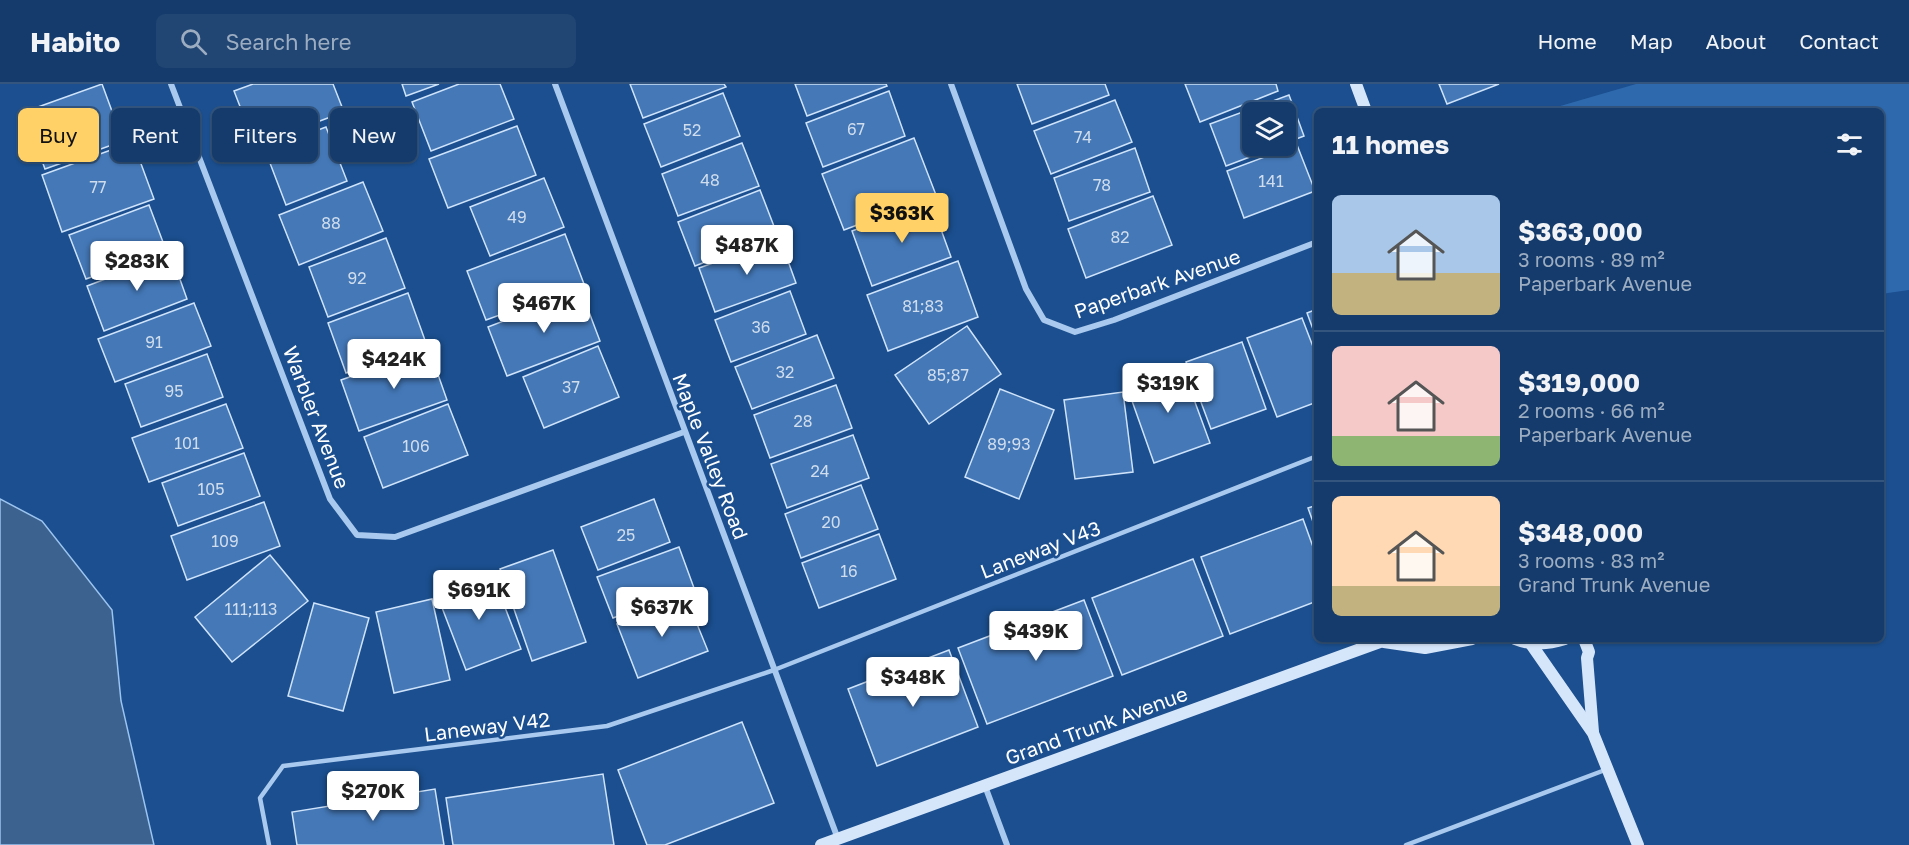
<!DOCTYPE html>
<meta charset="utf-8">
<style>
:root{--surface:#143b6b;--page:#214673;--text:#f1f3f6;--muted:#9dadc1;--line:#33557e;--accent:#ffd166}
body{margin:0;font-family:"Golos Text",sans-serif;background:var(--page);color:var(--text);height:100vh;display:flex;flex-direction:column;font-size:22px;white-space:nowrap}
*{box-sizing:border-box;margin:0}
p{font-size:20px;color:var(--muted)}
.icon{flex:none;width:33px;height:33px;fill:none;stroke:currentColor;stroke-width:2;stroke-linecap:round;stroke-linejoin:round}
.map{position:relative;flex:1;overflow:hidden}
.side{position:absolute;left:1314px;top:24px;width:570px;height:534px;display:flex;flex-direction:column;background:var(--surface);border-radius:9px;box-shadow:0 2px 4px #0004,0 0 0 2px var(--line)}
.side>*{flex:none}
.hud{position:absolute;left:18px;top:24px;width:570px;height:54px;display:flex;gap:12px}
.buttons{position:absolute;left:1242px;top:18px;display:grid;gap:12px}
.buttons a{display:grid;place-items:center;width:54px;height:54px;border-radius:9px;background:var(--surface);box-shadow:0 2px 4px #0004,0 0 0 2px var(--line);font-size:30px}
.price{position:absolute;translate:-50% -51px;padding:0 14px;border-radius:6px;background:#fff;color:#222;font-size:20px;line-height:39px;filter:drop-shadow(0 2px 3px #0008)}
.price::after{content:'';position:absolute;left:50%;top:36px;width:18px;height:14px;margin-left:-9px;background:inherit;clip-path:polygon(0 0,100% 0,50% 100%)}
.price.selected{background:var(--accent);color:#111}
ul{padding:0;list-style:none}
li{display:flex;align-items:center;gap:18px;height:150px;padding:0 18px}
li+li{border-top:2px solid var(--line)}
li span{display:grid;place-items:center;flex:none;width:168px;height:120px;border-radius:9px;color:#555}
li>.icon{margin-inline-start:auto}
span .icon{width:72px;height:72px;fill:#fffc;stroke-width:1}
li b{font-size:26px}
h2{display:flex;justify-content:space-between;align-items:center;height:72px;padding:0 18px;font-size:26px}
.pill{padding:0 21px;border-radius:9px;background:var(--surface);box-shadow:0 2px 4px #0004,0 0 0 2px var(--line);font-size:21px;line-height:54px}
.pill.selected{background:var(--accent);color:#111}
header{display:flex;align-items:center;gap:36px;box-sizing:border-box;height:84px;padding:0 30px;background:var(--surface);border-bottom:2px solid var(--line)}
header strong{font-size:28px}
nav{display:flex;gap:33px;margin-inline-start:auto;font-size:21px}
.search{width:420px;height:54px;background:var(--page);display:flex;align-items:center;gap:15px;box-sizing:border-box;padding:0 21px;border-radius:9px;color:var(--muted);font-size:22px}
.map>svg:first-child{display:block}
</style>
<header>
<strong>Habito</strong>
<div class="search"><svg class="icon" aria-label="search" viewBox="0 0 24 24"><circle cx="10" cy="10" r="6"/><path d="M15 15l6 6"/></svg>Search here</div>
<nav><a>Home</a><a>Map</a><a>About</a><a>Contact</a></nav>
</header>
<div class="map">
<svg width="1909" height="761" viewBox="0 0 1909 761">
<rect width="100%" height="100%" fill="#1b4f8f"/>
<polygon fill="#2e69ad" points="1636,0 1909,0 1909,206 1881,210 1881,27 1543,27"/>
<polygon fill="#3c6290" stroke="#9cc4f0" stroke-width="1.5" points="0,415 42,437 112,526 121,617 154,761 0,761"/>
<g fill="#4478b7" stroke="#cfe3fa" stroke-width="1.5">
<polygon points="102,0 123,57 45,85 24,28"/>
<polygon points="253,0 333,0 344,28 255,61 234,7"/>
<polygon points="402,0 439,0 406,12"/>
<polygon points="459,0 500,0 514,35 431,67 412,18"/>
<polygon points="630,0 724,0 726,3 643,34"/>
<polygon points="795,0 886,0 887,2 807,32"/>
<polygon points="1017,0 1105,0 1109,11 1032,40"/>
<polygon points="1185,0 1276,0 1278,7 1200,38"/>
<polygon points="1439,0 1499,0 1447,20"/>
<polygon points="889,7 905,52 823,83 806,39"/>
<polygon points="723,9 740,52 661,83 644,40"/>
<polygon points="1289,11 1304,52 1286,59 1286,28 1252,28 1252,62 1279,62 1226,82 1210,40"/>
<polygon points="1115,16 1132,58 1051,90 1034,47"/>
<polygon points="517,42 536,91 448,124 429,75"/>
<polygon points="326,43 347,97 286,121 265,66"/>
<polygon points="914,54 936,111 844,146 822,90"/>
<polygon points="133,58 154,115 62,148 42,91"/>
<polygon points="742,59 759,102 678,132 662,90"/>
<polygon points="1297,61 1315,107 1244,134 1227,87"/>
<polygon points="1135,64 1150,108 1069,137 1054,94"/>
<polygon points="544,94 564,143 490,172 470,123"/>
<polygon points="363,98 383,147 299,181 279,131"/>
<polygon points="760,106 777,150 695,182 678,138"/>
<polygon points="1153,112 1172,161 1086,194 1068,145"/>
<polygon points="931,118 951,173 872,202 852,147"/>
<polygon points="149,121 166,166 86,195 69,151"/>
<polygon points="565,150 584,200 486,236 467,187"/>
<polygon points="386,154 405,204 328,233 309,183"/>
<polygon points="780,155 796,199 715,228 699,184"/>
<polygon points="171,170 187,215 104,247 87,202"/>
<polygon points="958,177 978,233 888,267 867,211"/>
<polygon points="581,207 600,257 507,292 488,243"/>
<polygon points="790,207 806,250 731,278 715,236"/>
<polygon points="408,209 426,259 346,289 328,239"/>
<polygon points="194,219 211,262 115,298 98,255"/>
<polygon points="1317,225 1317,256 1307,229"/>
<polygon points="1302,234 1317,273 1317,318 1277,333 1247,254"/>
<polygon points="967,242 1001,290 929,340 895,291"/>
<polygon points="817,251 834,294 752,325 735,283"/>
<polygon points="1242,258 1266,325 1211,345 1186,278"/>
<polygon points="598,262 619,313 544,344 523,293"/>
<polygon points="429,265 447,316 359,347 341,296"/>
<polygon points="207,270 223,313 141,343 125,300"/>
<polygon points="1181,280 1210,359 1154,379 1126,300"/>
<polygon points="836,301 852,344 770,374 754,331"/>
<polygon points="1000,305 1054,326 1019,415 965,393"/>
<polygon points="1123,308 1133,388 1075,395 1064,316"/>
<polygon points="226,320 243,364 149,398 132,354"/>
<polygon points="448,320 468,371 383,404 364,353"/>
<polygon points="853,351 869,394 787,424 771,380"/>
<polygon points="244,369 260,412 178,442 162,399"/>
<polygon points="861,401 878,445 801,474 785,430"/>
<polygon points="654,415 670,458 598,486 581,443"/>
<polygon points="264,418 280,462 187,496 171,452"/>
<polygon points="1317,421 1317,449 1308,424"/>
<polygon points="1303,435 1317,474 1317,517 1230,550 1201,473"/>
<polygon points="879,450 896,495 819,524 802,479"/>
<polygon points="679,463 694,504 613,534 597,493"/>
<polygon points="553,466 586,558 532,577 500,485"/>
<polygon points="270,471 308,517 232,578 195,533"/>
<polygon points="1193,475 1223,552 1122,591 1092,514"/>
<polygon points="491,487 521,565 466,586 436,508"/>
<polygon points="686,513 708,567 638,594 617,540"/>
<polygon points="432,515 450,596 394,609 376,528"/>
<polygon points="1084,516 1113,592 987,640 958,564"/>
<polygon points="314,519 369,534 343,627 288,612"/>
<polygon points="949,566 978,643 877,682 848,605"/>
<polygon points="742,638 774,719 665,761 647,761 618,686"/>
<polygon points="603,690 614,761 453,761 446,714"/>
<polygon points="435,705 444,761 297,761 292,728"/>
</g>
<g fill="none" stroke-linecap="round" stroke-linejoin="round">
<g stroke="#a9c9ee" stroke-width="4.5">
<polyline points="269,761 260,714 283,682 607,642 774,586 1317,372"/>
<polyline points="1406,761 1605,686"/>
</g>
<g stroke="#a9c9ee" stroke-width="6">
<polyline points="171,0 330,415 357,451 395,453 684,348"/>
<polyline points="555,0 838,755"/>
<polyline points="951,0 1026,205 1044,236 1075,248 1114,236 1317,158"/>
<polyline points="985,702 1007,761"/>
</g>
<g stroke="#d6e6fa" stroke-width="12">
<polyline points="1356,0 1366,27"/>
<path d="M1515,555C1532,562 1548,560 1565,555"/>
<polyline points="1584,555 1589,568 1587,574 1593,648"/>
<polyline points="1384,558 1425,564 1472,555"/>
<polyline points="1531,560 1593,649 1638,761"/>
<polyline points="821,761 1388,555"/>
</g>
</g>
<g text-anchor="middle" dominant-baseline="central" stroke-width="5" stroke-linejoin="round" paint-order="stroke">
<g font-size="16" fill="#d0dded">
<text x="856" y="45">67</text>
<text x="692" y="46">52</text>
<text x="1083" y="53">74</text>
<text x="710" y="96">48</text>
<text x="1271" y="97">141</text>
<text x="1102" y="101">78</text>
<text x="98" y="103">77</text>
<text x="517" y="133">49</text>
<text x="331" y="139">88</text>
<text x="1120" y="153">82</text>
<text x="357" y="194">92</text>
<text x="923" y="222">81;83</text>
<text x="761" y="243">36</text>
<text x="154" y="258">91</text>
<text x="785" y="288">32</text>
<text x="948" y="291">85;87</text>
<text x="571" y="303">37</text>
<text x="174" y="307">95</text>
<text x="803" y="337">28</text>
<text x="187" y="359">101</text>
<text x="1009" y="360">89;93</text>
<text x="416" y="362">106</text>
<text x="820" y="387">24</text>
<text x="211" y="405">105</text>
<text x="831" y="438">20</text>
<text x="626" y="451">25</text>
<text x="225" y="457">109</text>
<text x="849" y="487">16</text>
<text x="251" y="525">111;113</text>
</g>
<g font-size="20" fill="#fff" stroke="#1b4f8f">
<text transform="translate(1157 199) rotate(-19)">Paperbark Avenue</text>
<text transform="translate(317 333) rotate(69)">Warbler Avenue</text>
<text transform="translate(711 372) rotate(69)">Maple Valley Road</text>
<text transform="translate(1040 465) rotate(-21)">Laneway V43</text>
<text transform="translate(1096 641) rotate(-20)">Grand Trunk Avenue</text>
<text transform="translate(487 642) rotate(-7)">Laneway V42</text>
</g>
</g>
</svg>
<div class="buttons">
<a><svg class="icon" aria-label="layers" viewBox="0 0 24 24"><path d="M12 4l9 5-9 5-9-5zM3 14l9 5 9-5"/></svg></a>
</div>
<b class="price selected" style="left:902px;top:160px">$363K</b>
<b class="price" style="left:747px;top:192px">$487K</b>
<b class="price" style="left:137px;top:208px">$283K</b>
<b class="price" style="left:544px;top:250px">$467K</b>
<b class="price" style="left:394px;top:306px">$424K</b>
<b class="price" style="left:1168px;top:330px">$319K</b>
<b class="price" style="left:479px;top:537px">$691K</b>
<b class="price" style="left:662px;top:554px">$637K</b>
<b class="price" style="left:1036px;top:578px">$439K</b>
<b class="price" style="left:913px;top:624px">$348K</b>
<b class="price" style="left:373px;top:738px">$270K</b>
<div class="hud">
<a class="pill selected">Buy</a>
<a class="pill">Rent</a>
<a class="pill">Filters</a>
<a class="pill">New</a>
</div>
<section class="side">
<h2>11 homes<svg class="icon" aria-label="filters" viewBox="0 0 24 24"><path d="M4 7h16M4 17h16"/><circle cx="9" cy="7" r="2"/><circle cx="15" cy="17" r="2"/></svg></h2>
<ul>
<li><span style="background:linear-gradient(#a9c7e8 65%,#c2b280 0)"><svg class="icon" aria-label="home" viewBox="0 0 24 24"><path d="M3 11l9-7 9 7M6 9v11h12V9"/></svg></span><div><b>$363,000</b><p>3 rooms · 89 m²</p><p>Paperbark Avenue</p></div></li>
<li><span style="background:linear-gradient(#f6c9c9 75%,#8fb573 0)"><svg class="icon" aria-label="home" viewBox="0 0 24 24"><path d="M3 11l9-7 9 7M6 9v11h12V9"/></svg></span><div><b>$319,000</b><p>2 rooms · 66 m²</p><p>Paperbark Avenue</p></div></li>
<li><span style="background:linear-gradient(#ffd9b3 75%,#c2b280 0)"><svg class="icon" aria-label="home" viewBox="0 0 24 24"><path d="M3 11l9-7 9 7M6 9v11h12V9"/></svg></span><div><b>$348,000</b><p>3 rooms · 83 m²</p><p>Grand Trunk Avenue</p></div></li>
</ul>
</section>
</div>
